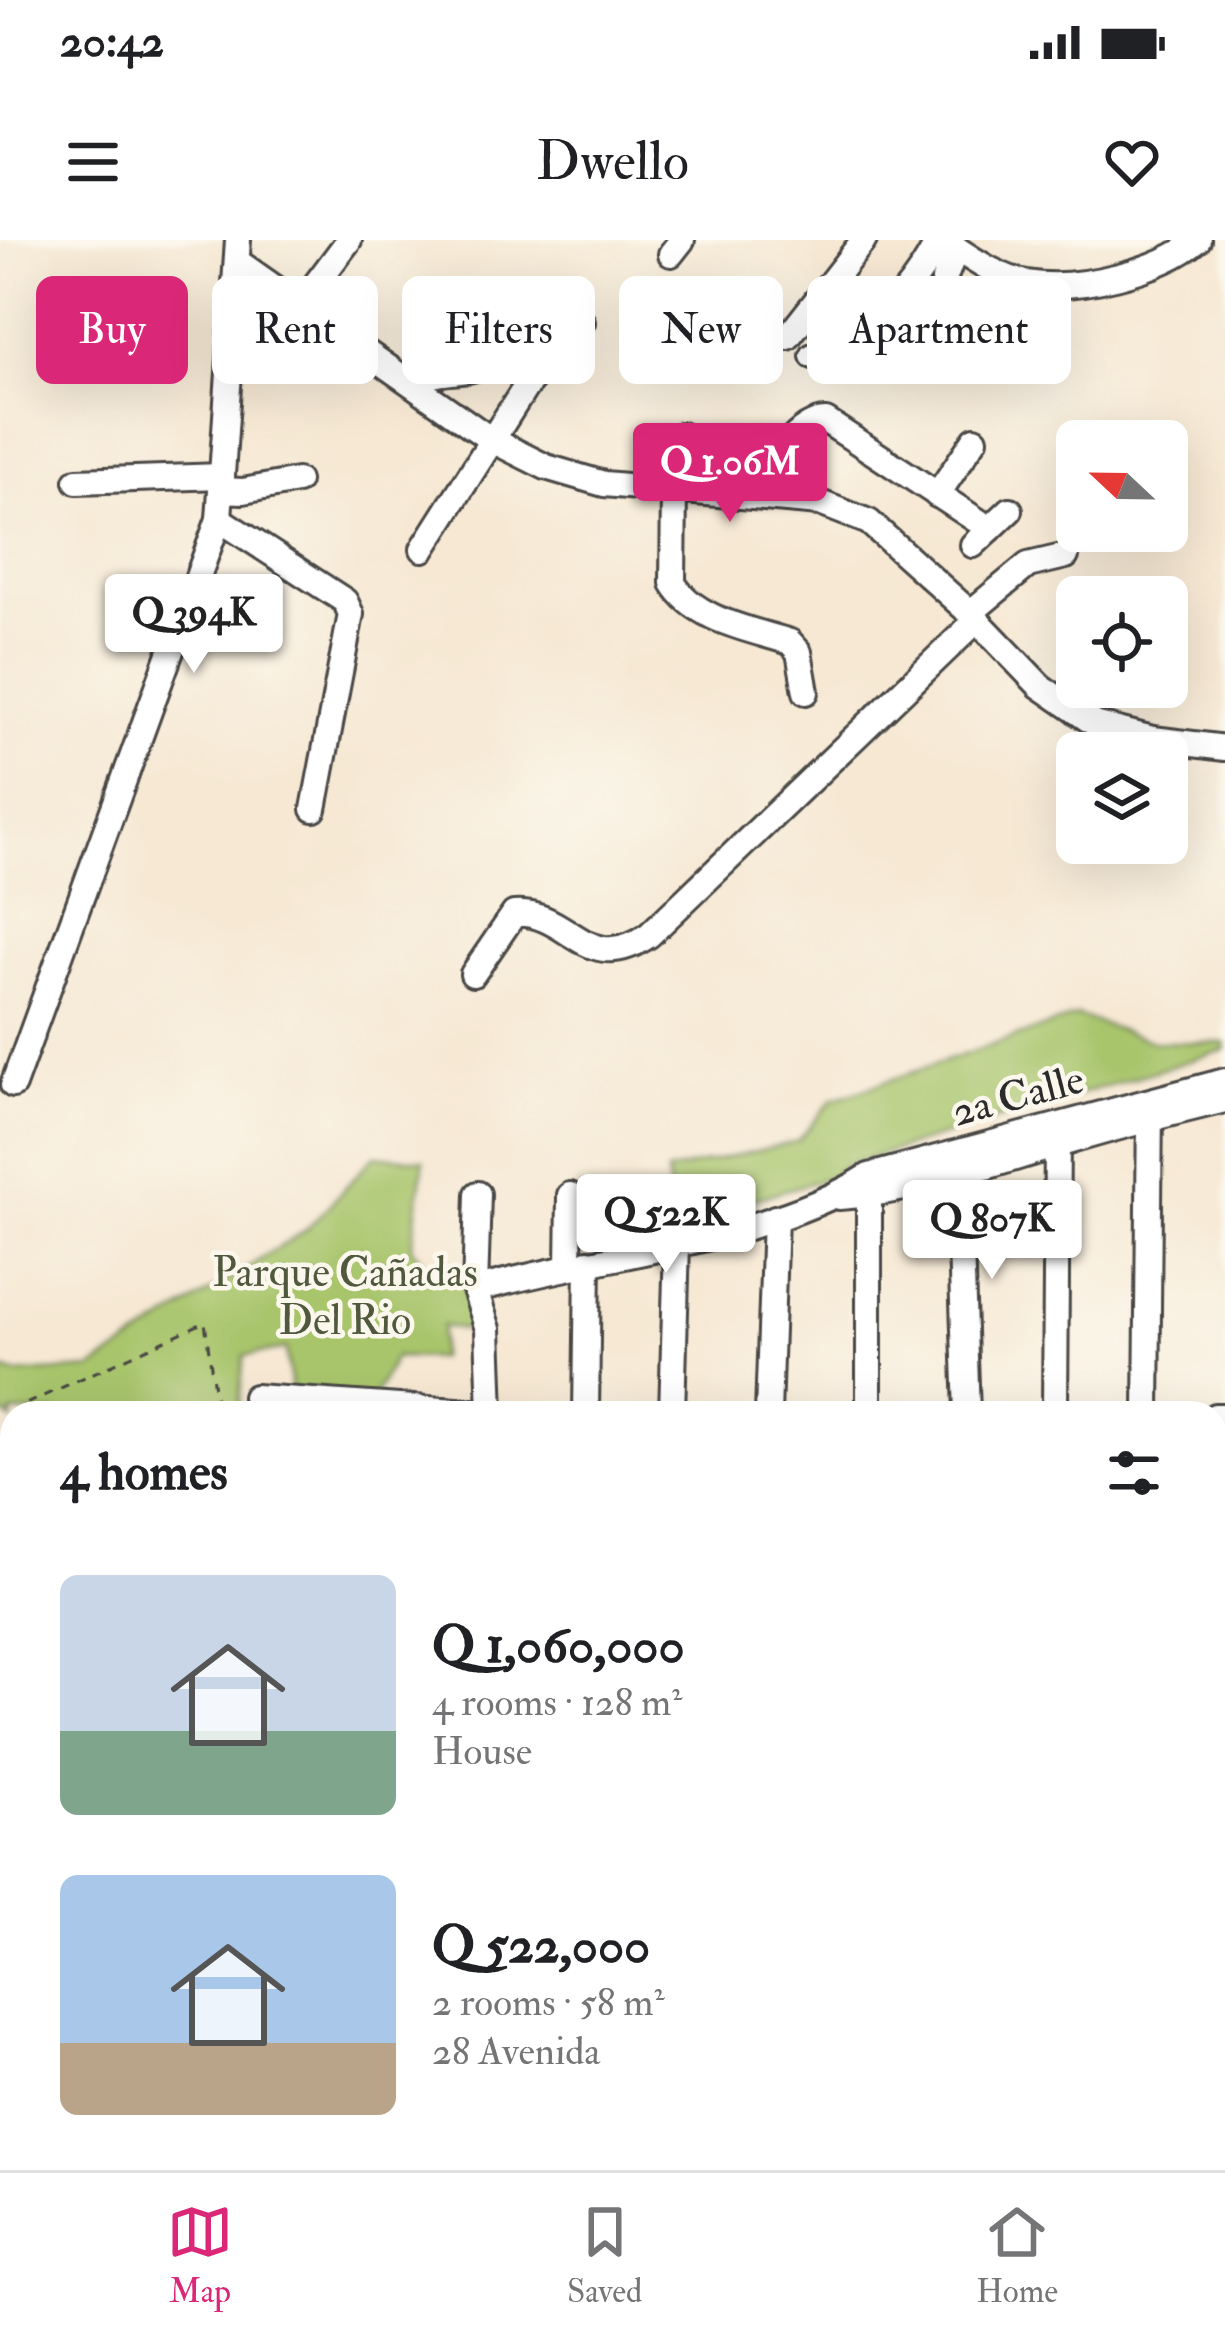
<!DOCTYPE html>
<meta charset="utf-8">
<style>
:root{--surface:#fff;--page:#f6f6f6;--text:#202124;--muted:#757577;--line:#e0e0e0;--accent:#db2777}
body{margin:0;font-family:"IM FELL Double Pica",serif;background:var(--page);color:var(--text);height:100vh;display:flex;flex-direction:column;font-size:45px;white-space:nowrap}
*{box-sizing:border-box;margin:0}
p{font-size:39px;color:var(--muted)}
.icon{flex:none;width:66px;height:66px;fill:none;stroke:currentColor;stroke-width:2;stroke-linecap:round;stroke-linejoin:round}
.map{position:relative;flex:1;overflow:hidden}
.sheet{position:absolute;left:0px;top:1161px;width:1227px;height:771px;display:flex;flex-direction:column;background:var(--surface);border-radius:36px 36px 0 0;box-shadow:0 12px 48px #0002}
.sheet>*{flex:none}
.hud{position:absolute;left:36px;top:36px;width:1155px;height:108px;display:flex;gap:24px}
.needle{width:78px;rotate:292deg}
.controls{position:absolute;left:1056px;top:180px;display:grid;gap:24px}
.controls a{display:grid;place-items:center;width:132px;height:132px;border-radius:18px;background:var(--surface);box-shadow:0 12px 48px #0002;font-size:60px}
.price{position:absolute;translate:-50% -102px;padding:0 27px;border-radius:12px;background:#fff;color:#222;font-size:39px;line-height:78px;filter:drop-shadow(0 3px 6px #0008)}
.price::after{content:'';position:absolute;left:50%;top:72px;width:36px;height:27px;margin-left:-18px;background:inherit;clip-path:polygon(0 0,100% 0,50% 100%)}
.price.on{background:var(--accent);color:#fff}
ul{padding:0;list-style:none}
li{display:flex;align-items:center;gap:36px;height:300px;padding:0 60px}
li span{display:grid;place-items:center;flex:none;width:336px;height:240px;border-radius:18px;color:#555}
li>.icon{margin-inline-start:auto}
span .icon{width:144px;height:144px;fill:#fffc;stroke-width:1}
li b{font-size:51px}
h2{display:flex;justify-content:space-between;align-items:center;height:144px;padding:0 60px;font-size:51px}
.chip{padding:0 42px;border-radius:18px;background:var(--surface);box-shadow:0 12px 48px #0002;font-size:42px;line-height:108px}
.chip.on{background:var(--accent);color:#fff}
.status{display:flex;justify-content:space-between;align-items:center;height:84px;padding:0 60px;background:var(--surface);direction:ltr}
.status svg{height:33px;fill:currentColor}
header{display:flex;justify-content:space-between;align-items:center;height:156px;padding:0 60px;background:var(--surface);font-size:54px;font-weight:600}
.tabs{display:flex;justify-content:space-around;align-items:center;height:168px;border-top:3px solid var(--line);background:var(--surface);font-size:33px;color:var(--muted)}
.tabs a{display:grid;justify-items:center;gap:6px}
.tabs .on{color:var(--accent)}
.map>svg:first-child{display:block}
</style>
<div class="status"><b>20:42</b><svg viewBox="0 0 49 12"><path d="M0 12V9h3v3zM5 12V6h3v6zM10 12V3h3v9zM15 12V0h3v12zM26 1h20v11H26zM47 4h2v5h-2z"/></svg></div>
<header><svg class="icon" aria-label="menu" viewBox="0 0 24 24"><path d="M4 6h16M4 12h16M4 18h16"/></svg>Dwello<svg class="icon" aria-label="heart" viewBox="0 0 24 24"><path d="M12 20l-8-8c-3-5 5-10 8-4 3-6 11-1 8 4z"/></svg></header>
<div class="map">
<svg width="1225" height="1930" viewBox="0 0 1225 1930">
<rect width="100%" height="100%" fill="#fbf7ec"/>
<filter id="ink" filterUnits="userSpaceOnUse"><feTurbulence type="fractalNoise" baseFrequency=".00833" numOctaves="2"/><feDisplacementMap in="SourceGraphic" scale="24" xChannelSelector="R" yChannelSelector="G"/><feConvolveMatrix kernelMatrix="1 2 1 2 8 2 1 2 1" color-interpolation-filters="sRGB"/></filter>
<filter id="wash" filterUnits="userSpaceOnUse"><feTurbulence type="fractalNoise" baseFrequency=".004" numOctaves="4" result="noise"/><feDisplacementMap in="SourceGraphic" scale="48" xChannelSelector="R" yChannelSelector="G"/><feGaussianBlur stdDeviation="2.7" result="paint"/><feColorMatrix in="noise" values="0 0 0 0 0 0 0 0 0 0 0 0 0 0 0 0 0 1.4 0 .05"/><feComposite in="paint" operator="in"/></filter>
<g filter="url(#wash)">
<rect width="100%" height="100%" fill="#f6e8d3"/>
<g fill="#a8c56c" stroke="#6a784c" stroke-width="3">
<polygon points="1077,776 1156,802 1225,803 1225,810 843,926 832,937 672,982 667,932 798,901 832,860"/>
<polygon points="375,915 424,920 412,1007 436,1039 459,1033 482,1093 442,1086 439,1118 395,1117 369,1165 291,1151 286,1109 244,1116 238,1173 12,1173 12,1180 0,1171 0,1129 15,1134 92,1129 307,989"/>
<polygon points="1215,1568 1225,1568 1225,1648 1215,1650"/>
</g>
<polygon fill="#eeda9e" stroke="#8c8264" stroke-width="3" points="475,1920 792,1920 785,1930 456,1930"/>
<g fill="none" stroke-linecap="round" stroke-linejoin="round">
<g stroke="#6ea6dd" stroke-width="27">
<polyline points="0,1266 12,1272"/>
<polyline points="1215,1824 1225,1824"/>
<polyline points="822,1930 830,1920"/>
</g>
</g>
<g id="blocks">
<g fill="#ebaed6">
<polygon points="0,1613 12,1621 12,1669 0,1663"/>
<polygon points="12,1820 12,1897 0,1902 0,1823"/>
</g>
</g>
</g>
<g filter="url(#ink)">
<use href="#blocks" fill-opacity="0" stroke="#494744" stroke-width="3"/>
<g fill="none" stroke-linecap="round" stroke-linejoin="round">
<defs>
<g id="minor">
<path d="M943,0C968,16 997,38 1027,43C1076,52 1161,31 1198,0"/>
<polyline points="671,14 682,0"/>
<polyline points="238,22 490,199 546,227 604,244 820,263 869,282 970,373 1040,446 1095,484 1153,499 1225,508"/>
<polyline points="301,64 349,0"/>
<polyline points="788,97 864,0"/>
<polyline points="953,109 944,40 956,8"/>
<path d="M813,116C822,114 833,113 842,109C873,97 927,31 938,0"/>
<path d="M413,144C433,130 450,134 472,129C488,125 500,109 511,97"/>
<polyline points="77,241 222,236"/>
<polyline points="643,248 681,195"/>
<path d="M674,249L673,343C696,381 750,389 790,402L799,412L806,452"/>
<polyline points="221,250 243,251 297,241"/>
<polyline points="937,255 975,199"/>
<path d="M752,256C766,233 796,180 826,181L990,289"/>
<polyline points="219,279 345,361 351,374 314,569"/>
<polyline points="973,305 1010,270"/>
<polyline points="423,309 525,148 582,82"/>
<polyline points="970,373 1028,325 1066,316"/>
<path d="M473,734L514,674C571,670 585,738 649,695L977,380"/>
<polyline points="13,845 219,279 238,0"/>
<polyline points="958,924 967,1173"/>
<polyline points="869,944 869,1173"/>
<polyline points="478,954 475,1050 488,1089 491,1173"/>
<path d="M839,957C917,952 990,925 1064,903C1117,887 1171,873 1225,860"/>
<polyline points="569,1026 570,955"/>
<path d="M475,1050C595,1015 766,1002 869,936L1225,841"/>
<polyline points="255,1157 486,1173"/>
<polyline points="586,1173 588,1022"/>
<polyline points="672,1173 677,1003"/>
<polyline points="768,1173 775,978"/>
<polyline points="1055,1173 1057,893"/>
<polyline points="1147,1173 1150,864"/>
<polyline points="1215,1176 1225,1176"/>
<polyline points="1215,1195 1225,1195"/>
<polyline points="1215,1571 1225,1571"/>
<polyline points="0,1694 12,1689"/>
<polyline points="0,1739 12,1765"/>
<polyline points="0,1807 12,1802"/>
<polyline points="0,1920 12,1914"/>
<polyline points="85,1920 90,1930"/>
<polyline points="242,1930 265,1920"/>
<polyline points="468,1930 498,1920"/>
<polyline points="718,1930 720,1920"/>
</g>
</defs>
<use href="#minor" stroke="#494744" stroke-width="30"/>
<g stroke="#494744" stroke-width="3" stroke-dasharray="9 9" stroke-linecap="butt">
<polyline points="40,1173 26,1164 205,1082 216,1164 235,1161"/>
<polyline points="1215,1857 1225,1857"/>
<polyline points="1215,1871 1225,1873"/>
<polyline points="868,1930 882,1920"/>
</g>
<use href="#minor" stroke="#fff" stroke-width="24"/>
</g>
</g>
<g text-anchor="middle" dominant-baseline="central" stroke-width="9" stroke-linejoin="round" paint-order="stroke">
<g font-size="42" fill="#2b2b2b" stroke="#fbf7ec">
<text transform="translate(1018 856) rotate(-15)">2a Calle</text>
</g>
<g font-size="42" fill="#50593e" stroke="#fbf7ec">
<text x="345" y="1033">Parque Cañadas<tspan x="345" dy="48">Del Rio</tspan></text>
</g>
</g>
</svg>
<div class="controls">
<a><svg class="needle" viewBox="-14 -14 28 28"><path d="M0-13l5 13h-10z" fill="#e53935"/><path d="M0 13l5-13h-10z" fill="#757577"/></svg></a>
<a><svg class="icon" aria-label="locate" viewBox="0 0 24 24"><circle cx="12" cy="12" r="6"/><path d="M12 2v4M12 18v4M2 12h4M18 12h4"/></svg></a>
<a><svg class="icon" aria-label="layers" viewBox="0 0 24 24"><path d="M12 4l9 5-9 5-9-5zM3 14l9 5 9-5"/></svg></a>
</div>
<b class="price on" style="left:730px;top:285px">Q 1.06M</b>
<b class="price" style="left:194px;top:436px">Q 394K</b>
<b class="price" style="left:666px;top:1036px">Q 522K</b>
<b class="price" style="left:992px;top:1042px">Q 807K</b>
<div class="hud">
<a class="chip on">Buy</a>
<a class="chip">Rent</a>
<a class="chip">Filters</a>
<a class="chip">New</a>
<a class="chip">Apartment</a>
</div>
<section class="sheet">
<h2>4 homes<svg class="icon" aria-label="filters" viewBox="0 0 24 24"><path d="M4 7h16M4 17h16"/><circle cx="9" cy="7" r="2"/><circle cx="15" cy="17" r="2"/></svg></h2>
<ul>
<li><span style="background:linear-gradient(#c9d6e8 65%,#7fa58c 0)"><svg class="icon" aria-label="home" viewBox="0 0 24 24"><path d="M3 11l9-7 9 7M6 9v11h12V9"/></svg></span><div><b>Q 1,060,000</b><p>4 rooms · 128 m²</p><p>House</p></div></li>
<li><span style="background:linear-gradient(#a9c7e8 70%,#b9a48a 0)"><svg class="icon" aria-label="home" viewBox="0 0 24 24"><path d="M3 11l9-7 9 7M6 9v11h12V9"/></svg></span><div><b>Q 522,000</b><p>2 rooms · 58 m²</p><p>28 Avenida</p></div></li>
</ul>
</section>
</div>
<nav class="tabs">
<a class="on"><svg class="icon" aria-label="map" viewBox="0 0 24 24"><path d="M3 6l6-2 6 2 6-2v14l-6 2-6-2-6 2zM9 4v14M15 6v14"/></svg>Map</a>
<a><svg class="icon" aria-label="saved" viewBox="0 0 24 24"><path d="M7 4h10v16l-5-4-5 4z"/></svg>Saved</a>
<a><svg class="icon" aria-label="home" viewBox="0 0 24 24"><path d="M3 11l9-7 9 7M6 9v11h12V9"/></svg>Home</a>
</nav>
